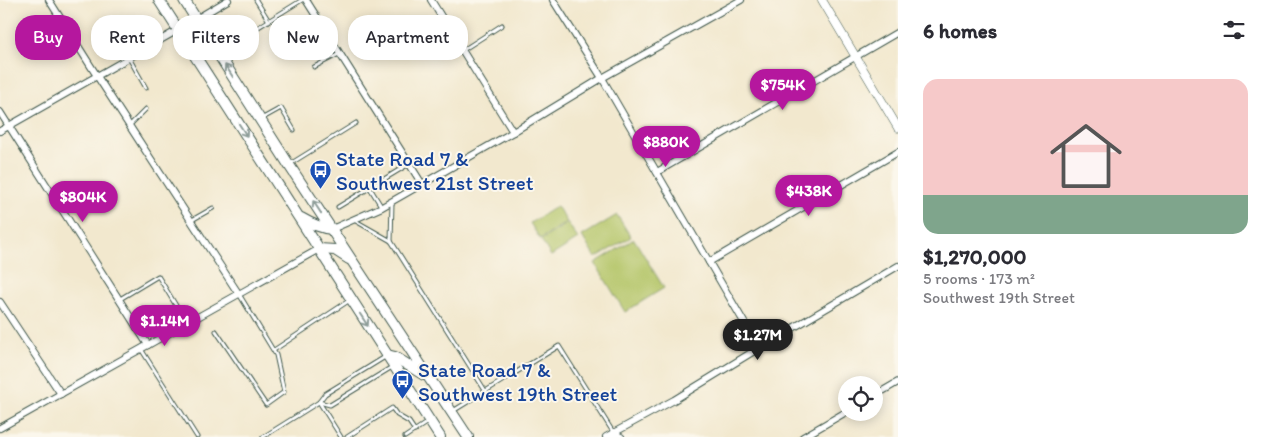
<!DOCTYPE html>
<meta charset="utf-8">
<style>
:root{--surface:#fff;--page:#f2f2f3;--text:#2b2b33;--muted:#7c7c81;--accent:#b5179e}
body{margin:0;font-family:Itim,sans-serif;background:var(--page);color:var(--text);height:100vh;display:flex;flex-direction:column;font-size:19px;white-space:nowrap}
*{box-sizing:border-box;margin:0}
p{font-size:16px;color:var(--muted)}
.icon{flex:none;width:28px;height:28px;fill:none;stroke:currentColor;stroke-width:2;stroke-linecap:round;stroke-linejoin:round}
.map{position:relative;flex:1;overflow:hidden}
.details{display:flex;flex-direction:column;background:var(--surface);width:375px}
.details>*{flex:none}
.banner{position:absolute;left:15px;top:15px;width:475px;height:45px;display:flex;gap:10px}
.buttons{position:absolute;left:838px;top:376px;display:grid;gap:10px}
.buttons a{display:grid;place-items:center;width:45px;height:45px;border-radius:50%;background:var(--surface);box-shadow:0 2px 12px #0003;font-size:25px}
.price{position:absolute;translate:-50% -42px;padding:0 11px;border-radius:18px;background:var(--accent);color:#fff;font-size:16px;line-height:32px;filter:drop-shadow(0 1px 2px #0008)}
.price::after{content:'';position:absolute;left:50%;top:30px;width:15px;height:11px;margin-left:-8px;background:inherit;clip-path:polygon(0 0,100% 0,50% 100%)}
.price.on{background:#222;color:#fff}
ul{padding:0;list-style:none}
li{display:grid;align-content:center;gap:10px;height:265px;padding:0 25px}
li span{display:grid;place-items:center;height:155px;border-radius:15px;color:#555}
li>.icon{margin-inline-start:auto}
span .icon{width:90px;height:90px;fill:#fffc;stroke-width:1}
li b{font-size:21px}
h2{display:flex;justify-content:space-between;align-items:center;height:60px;padding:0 25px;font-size:21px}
.pill{padding:0 18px;border-radius:20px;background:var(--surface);box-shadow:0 2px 12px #0003;font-size:18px;line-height:45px}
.pill.on{background:var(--accent);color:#fff}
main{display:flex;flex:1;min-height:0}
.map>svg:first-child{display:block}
</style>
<main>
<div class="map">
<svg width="898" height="437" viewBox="0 0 898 437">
<rect width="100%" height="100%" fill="#fbf7ec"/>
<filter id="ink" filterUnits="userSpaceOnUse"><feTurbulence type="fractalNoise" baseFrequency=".02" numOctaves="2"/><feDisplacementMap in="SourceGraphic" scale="10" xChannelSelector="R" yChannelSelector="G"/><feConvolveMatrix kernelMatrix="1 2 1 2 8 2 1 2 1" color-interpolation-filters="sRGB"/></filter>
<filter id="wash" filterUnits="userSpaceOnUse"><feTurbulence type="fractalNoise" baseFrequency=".0096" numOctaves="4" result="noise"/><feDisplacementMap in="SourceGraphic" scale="20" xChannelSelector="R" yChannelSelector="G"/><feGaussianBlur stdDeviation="1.12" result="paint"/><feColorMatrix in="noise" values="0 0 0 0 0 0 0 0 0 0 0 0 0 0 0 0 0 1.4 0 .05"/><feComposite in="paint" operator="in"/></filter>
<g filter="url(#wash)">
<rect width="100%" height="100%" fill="#f2e8ce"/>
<g fill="#b4c568" stroke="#6a814e">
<polygon points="557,206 567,222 540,239 530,223"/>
<polygon points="617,215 631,237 595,258 582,236"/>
<polygon points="568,223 578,239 551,256 541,240"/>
<polygon points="634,239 664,288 625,312 595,263"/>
</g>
</g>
<g filter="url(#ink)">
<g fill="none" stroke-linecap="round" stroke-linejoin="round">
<defs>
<g id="service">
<polyline points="256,0 269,21"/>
<polyline points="463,50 502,25"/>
<polyline points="220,51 302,0"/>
<polyline points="129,58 146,88"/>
<polyline points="314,67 339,54"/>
<polyline points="263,118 281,108 294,130"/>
<polyline points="130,125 146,109"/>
<polyline points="290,164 356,123"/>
<polyline points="370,188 381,206"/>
<polyline points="338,207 409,164"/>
<polyline points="192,220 213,208"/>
<polyline points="354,220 391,241 486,392"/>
<polyline points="391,241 392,202"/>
<polyline points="120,299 158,276 186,322"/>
<polyline points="216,331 266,405 284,392 276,355 239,294"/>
<polyline points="141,349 197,437"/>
<polyline points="274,350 350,300"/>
<polyline points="319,402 330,405 392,367"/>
<polyline points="319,402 341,437"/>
<polyline points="453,411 559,346 613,432"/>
<polyline points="263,437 319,402 325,394 385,357"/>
<polyline points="347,437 392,408 397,415 409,422 415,431"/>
<polyline points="405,437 429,421"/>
</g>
<g id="minor">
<polyline points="49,0 97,76 238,293"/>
<polyline points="306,0 422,184"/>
<polyline points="431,0 513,132"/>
<polyline points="553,0 602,78 759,348"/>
<polyline points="196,19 228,0"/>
<polyline points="0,112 148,345"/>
<polyline points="0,131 178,30"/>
<polyline points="657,172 898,32"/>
<polyline points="332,229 382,207 513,132 602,78 741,0"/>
<polyline points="709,262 898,152"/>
<polyline points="0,302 61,394"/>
<polyline points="874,396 898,382"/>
<polyline points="0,428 319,249"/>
<polyline points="613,436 613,433 621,437"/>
<polyline points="606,437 674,400 759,348 898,266"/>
<polyline points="803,437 846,412"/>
</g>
<polyline id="tertiary" points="822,0 898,128"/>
<g id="primary">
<polyline points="159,0 440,437"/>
<polyline points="184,0 289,165 468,437"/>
<path d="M301,218C311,224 320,228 332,229"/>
<polyline points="319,249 335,250 349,259"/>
<polyline points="387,355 395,357 424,375"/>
</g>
</defs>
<use href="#service" stroke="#3f574b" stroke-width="5"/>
<use href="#minor" stroke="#3f574b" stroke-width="8"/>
<use href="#tertiary" stroke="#3f574b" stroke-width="9"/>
<use href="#primary" stroke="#3f574b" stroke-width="12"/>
<use href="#service" stroke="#fff" stroke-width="3"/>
<use href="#minor" stroke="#fff" stroke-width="6"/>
<use href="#tertiary" stroke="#fff" stroke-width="8"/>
<use href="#primary" stroke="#fff" stroke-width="10"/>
</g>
<defs><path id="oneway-shaft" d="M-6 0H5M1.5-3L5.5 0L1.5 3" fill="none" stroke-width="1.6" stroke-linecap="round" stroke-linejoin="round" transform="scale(1.25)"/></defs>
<g stroke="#8f9e9a">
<use href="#oneway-shaft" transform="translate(229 71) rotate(-123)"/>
<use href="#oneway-shaft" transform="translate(243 130) rotate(57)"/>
<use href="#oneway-shaft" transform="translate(317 207) rotate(-123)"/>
<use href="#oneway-shaft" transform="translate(364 320) rotate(57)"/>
</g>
</g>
<defs>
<symbol id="bus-pin" viewBox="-11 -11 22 30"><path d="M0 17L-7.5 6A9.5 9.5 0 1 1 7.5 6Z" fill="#1a4fb4" stroke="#fbf7ec"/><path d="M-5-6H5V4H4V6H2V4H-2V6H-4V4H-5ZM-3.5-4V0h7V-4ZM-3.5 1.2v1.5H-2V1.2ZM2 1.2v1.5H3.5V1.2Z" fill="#fff"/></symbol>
</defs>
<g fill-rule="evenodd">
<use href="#bus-pin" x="308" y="158" width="25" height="34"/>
<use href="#bus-pin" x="390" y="368" width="25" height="34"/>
</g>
<g text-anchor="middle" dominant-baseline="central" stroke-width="4" stroke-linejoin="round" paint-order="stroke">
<g font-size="21" fill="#164399" stroke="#fbf7ec" text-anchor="start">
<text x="336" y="158">State Road 7 &amp;<tspan x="336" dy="24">Southwest 21st Street</tspan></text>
<text x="418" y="369">State Road 7 &amp;<tspan x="418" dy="24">Southwest 19th Street</tspan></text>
</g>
</g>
</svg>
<div class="buttons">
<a><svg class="icon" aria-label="locate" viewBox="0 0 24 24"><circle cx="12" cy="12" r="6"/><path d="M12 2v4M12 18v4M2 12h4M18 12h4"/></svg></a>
</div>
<b class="price" style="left:783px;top:111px">$754K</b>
<b class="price" style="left:666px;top:168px">$880K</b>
<b class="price" style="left:809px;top:217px">$438K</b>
<b class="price" style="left:83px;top:223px">$804K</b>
<b class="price" style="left:165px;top:347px">$1.14M</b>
<b class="price on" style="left:758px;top:361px">$1.27M</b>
<div class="banner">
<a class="pill on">Buy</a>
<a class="pill">Rent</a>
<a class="pill">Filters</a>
<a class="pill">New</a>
<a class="pill">Apartment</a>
</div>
</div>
<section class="details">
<h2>6 homes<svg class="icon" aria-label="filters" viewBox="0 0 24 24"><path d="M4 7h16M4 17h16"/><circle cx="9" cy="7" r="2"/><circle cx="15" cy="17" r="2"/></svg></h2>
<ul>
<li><span style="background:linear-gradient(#f6c9c9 75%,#7fa58c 0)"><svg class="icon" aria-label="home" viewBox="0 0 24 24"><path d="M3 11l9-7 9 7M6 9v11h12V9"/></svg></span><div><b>$1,270,000</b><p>5 rooms · 173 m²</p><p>Southwest 19th Street</p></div></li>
</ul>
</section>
</main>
